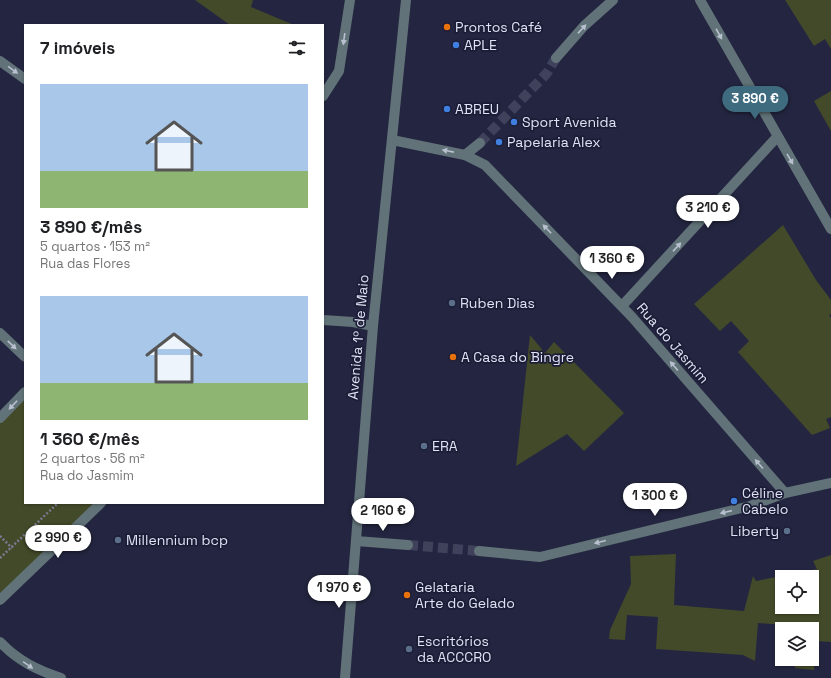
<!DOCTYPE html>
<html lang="pt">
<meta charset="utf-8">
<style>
:root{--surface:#fff;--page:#f6f6f6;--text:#202124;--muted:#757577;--accent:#3f6b7f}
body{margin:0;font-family:"Space Grotesk",sans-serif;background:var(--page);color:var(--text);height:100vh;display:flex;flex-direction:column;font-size:15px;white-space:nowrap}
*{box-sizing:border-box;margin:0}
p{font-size:13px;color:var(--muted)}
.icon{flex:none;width:22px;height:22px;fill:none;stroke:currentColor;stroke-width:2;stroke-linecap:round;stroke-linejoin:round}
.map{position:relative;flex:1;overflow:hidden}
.sheet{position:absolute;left:24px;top:24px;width:300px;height:480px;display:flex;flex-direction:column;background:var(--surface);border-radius:0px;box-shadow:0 1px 3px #0004}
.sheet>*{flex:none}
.controls{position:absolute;left:775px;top:570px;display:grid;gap:8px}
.controls a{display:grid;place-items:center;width:44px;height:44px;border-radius:0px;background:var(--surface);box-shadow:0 1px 3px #0004;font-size:20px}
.price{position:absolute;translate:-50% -34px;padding:0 9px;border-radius:14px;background:#fff;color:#222;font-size:13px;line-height:26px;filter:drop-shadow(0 1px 2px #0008)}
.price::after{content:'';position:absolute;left:50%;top:24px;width:12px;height:9px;margin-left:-6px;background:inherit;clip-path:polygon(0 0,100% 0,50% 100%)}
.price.current{background:var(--accent);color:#fff}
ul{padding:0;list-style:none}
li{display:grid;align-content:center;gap:8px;height:212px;padding:0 16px}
li span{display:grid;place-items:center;height:124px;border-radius:0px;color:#555}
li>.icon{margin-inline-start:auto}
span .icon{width:72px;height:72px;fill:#fffc;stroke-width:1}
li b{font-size:17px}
h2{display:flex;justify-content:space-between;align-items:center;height:48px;padding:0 16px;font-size:17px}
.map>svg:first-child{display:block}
</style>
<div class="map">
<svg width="831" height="678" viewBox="0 0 831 678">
<rect width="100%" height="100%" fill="#242641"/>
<g fill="#434a29" fill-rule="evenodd">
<polygon points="195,0 253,0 251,7 294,25 230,25"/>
<polygon points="785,0 831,0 831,49 825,39 814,46"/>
<polygon points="831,91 831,131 814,101"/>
<polygon points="783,225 816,280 831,300 831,314 829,315 831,318 831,417 826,419 830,428 812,435 738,352 749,341 731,321 720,331 694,304"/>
<polygon points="530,335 545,353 554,342 624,413 584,451 567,434 516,466"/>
<polygon points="25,392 25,503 101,503 0,600 0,418"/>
<path d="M676,554L674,605L744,611L753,576L756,581L817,569L813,561L831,555V642L816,641L814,670L795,668V659H812V629H798V626L758,623L755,661L743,655L656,649L658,617L627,615L625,640L609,639L610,630L631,584L630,556ZM782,577H812V607H782Z"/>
</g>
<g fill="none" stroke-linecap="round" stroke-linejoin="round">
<g stroke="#40425c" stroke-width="10" stroke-dasharray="10 5" stroke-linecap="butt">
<polyline points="480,143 547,73 556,58"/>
<polyline points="408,545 479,551"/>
</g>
<g stroke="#797b93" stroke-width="2.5" stroke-dasharray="2 2" stroke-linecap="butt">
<polyline points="0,536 12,548"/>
<polyline points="0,558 58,503"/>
</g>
<g stroke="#617378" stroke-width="10">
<polyline points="700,0 831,229"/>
<polyline points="556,58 584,26 613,0"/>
<polyline points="0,61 25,79"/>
<polyline points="323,96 339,71 350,0"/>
<polyline points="392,140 465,155 485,165 632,317 785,493"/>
<polyline points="465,155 480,143"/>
<polyline points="622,306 777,137"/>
<polyline points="323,320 353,322 373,326"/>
<polyline points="0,333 25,357"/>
<polyline points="0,418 25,392"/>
<polyline points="356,541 408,545"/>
<polyline points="479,551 540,557 750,506 785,493 831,483"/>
<polyline points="0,600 101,503"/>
<path d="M0,642C18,661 37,670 61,678"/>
<polyline points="345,678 373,326 406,0"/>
</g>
</g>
<defs><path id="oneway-solid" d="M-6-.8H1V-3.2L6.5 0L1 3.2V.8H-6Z"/></defs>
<g fill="#b9c0cf">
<use href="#oneway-solid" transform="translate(582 29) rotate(-47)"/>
<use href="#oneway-solid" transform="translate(719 34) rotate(61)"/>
<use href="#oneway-solid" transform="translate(344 39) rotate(98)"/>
<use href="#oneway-solid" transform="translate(13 70) rotate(36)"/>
<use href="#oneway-solid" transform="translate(448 151) rotate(-169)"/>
<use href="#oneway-solid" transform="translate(790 159) rotate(60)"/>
<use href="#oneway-solid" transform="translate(547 229) rotate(-134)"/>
<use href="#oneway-solid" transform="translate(677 247) rotate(-47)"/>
<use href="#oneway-solid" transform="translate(12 345) rotate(44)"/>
<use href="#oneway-solid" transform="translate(674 366) rotate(-131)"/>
<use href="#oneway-solid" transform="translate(13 405) rotate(134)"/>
<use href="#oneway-solid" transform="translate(759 464) rotate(-131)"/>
<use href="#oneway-solid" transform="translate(726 512) rotate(167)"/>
<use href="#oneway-solid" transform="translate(600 542) rotate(166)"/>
<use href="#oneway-solid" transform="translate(28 665) rotate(35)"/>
</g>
<g fill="#e8710a" stroke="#1b1c36" stroke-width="1.5">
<circle cx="447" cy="27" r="4"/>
<circle cx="453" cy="357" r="4"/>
<circle cx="407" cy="595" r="4"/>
</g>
<g fill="#3f7fe0" stroke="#1b1c36" stroke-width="1.5">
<circle cx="456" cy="45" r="4"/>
<circle cx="447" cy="109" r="4"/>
<circle cx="514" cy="122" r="4"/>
<circle cx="499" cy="142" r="4"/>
<circle cx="734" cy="501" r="4"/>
</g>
<g fill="#5c6f8a" stroke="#1b1c36" stroke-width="1.5">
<circle cx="452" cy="303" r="4"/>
<circle cx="424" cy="446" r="4"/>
<circle cx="787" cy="531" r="4"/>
<circle cx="118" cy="540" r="4"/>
<circle cx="409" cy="649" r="4"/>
</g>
<g text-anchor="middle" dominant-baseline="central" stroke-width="3.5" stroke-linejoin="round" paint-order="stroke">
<g font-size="14" fill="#dfe1f4" stroke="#1b1c36" text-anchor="start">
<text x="455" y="27">Prontos Café</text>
<text x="464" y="45">APLE</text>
<text x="455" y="109">ABREU</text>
<text x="522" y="122">Sport Avenida</text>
<text x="507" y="142">Papelaria Alex</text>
<text x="460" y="303">Ruben Dias</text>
<text x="461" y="357">A Casa do Bingre</text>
<text x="432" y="446">ERA</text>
<text x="742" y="493">Céline<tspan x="742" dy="16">Cabelo</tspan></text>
<text x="779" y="531" text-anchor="end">Liberty</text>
<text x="126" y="540">Millennium bcp</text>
<text x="415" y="587">Gelataria<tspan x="415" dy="16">Arte do Gelado</tspan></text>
<text x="417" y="641">Escritórios<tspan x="417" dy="16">da ACCCRO</tspan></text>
</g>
<g font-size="14" fill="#dfe1f4" stroke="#1b1c36">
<text transform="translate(358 337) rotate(-85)">Avenida 1º de Maio</text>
<text transform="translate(673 343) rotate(49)">Rua do Jasmim</text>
</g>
</g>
</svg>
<div class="controls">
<a><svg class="icon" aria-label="locate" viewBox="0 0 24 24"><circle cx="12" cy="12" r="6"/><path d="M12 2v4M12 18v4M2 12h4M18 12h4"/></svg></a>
<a><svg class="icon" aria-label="layers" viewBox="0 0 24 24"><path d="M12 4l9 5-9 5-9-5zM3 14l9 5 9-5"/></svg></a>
</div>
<b class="price current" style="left:755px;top:120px">3 890 €</b>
<b class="price" style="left:708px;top:229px">3 210 €</b>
<b class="price" style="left:612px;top:280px">1 360 €</b>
<b class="price" style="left:655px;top:517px">1 300 €</b>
<b class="price" style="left:383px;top:532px">2 160 €</b>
<b class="price" style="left:58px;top:559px">2 990 €</b>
<b class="price" style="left:339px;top:609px">1 970 €</b>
<section class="sheet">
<h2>7 imóveis<svg class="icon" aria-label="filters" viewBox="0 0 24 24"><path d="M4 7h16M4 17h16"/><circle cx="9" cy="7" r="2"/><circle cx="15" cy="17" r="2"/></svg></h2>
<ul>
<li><span style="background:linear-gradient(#a9c7e8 70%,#8fb573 0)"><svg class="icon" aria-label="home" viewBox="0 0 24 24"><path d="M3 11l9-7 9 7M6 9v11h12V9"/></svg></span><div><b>3 890 €/mês</b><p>5 quartos · 153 m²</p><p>Rua das Flores</p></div></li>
<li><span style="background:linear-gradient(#a9c7e8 70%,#8fb573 0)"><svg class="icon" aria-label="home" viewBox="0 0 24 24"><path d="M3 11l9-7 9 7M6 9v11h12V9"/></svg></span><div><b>1 360 €/mês</b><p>2 quartos · 56 m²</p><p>Rua do Jasmim</p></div></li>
</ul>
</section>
</div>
